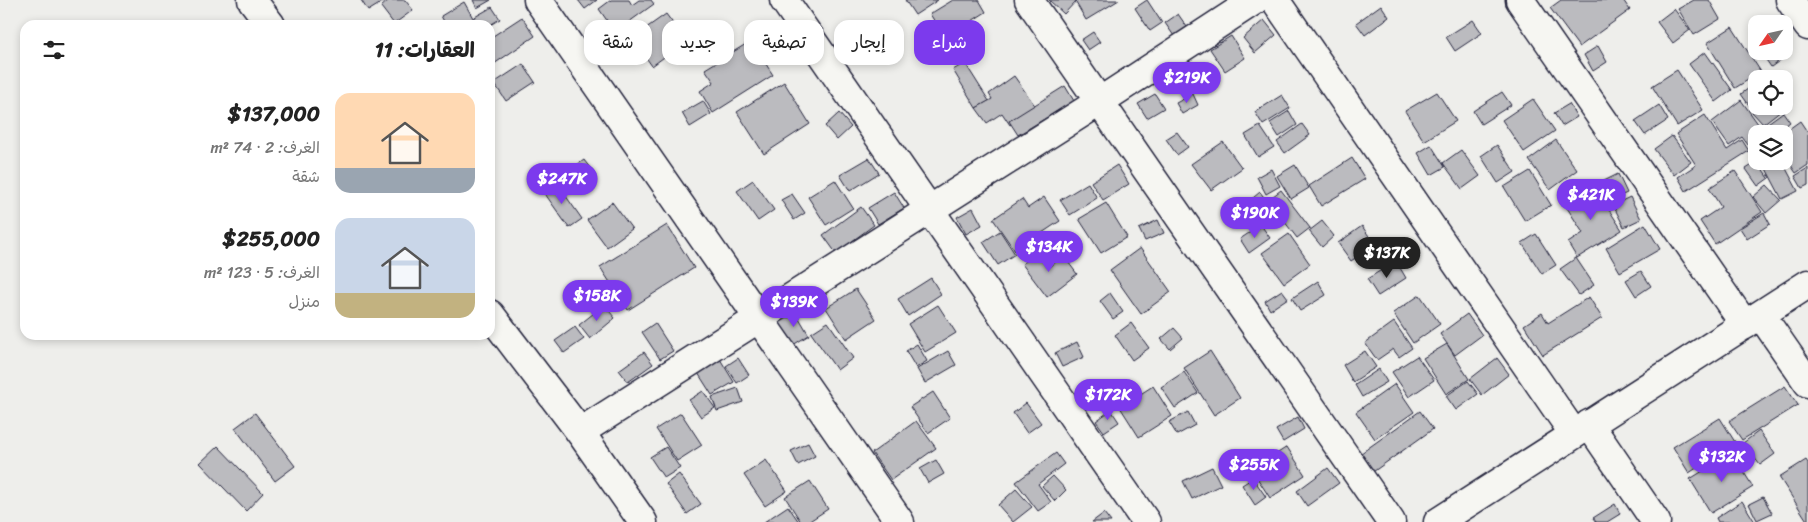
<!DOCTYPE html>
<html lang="ar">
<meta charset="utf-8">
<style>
:root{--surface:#fff;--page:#f6f6f6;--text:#222;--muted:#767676;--accent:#7c3aed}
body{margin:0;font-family:Sriracha,"Playpen Sans Arabic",sans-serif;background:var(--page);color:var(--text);direction:rtl;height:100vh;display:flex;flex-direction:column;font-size:19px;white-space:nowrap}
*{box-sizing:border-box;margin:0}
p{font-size:16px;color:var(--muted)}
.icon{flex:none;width:28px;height:28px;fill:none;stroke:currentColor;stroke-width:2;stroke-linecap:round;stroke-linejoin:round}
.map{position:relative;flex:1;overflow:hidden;direction:ltr}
.details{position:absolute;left:20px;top:20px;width:475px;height:320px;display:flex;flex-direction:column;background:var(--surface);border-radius:15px;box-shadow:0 2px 8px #0003;direction:rtl}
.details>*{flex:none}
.hud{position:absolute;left:510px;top:20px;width:475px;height:45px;direction:rtl;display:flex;gap:10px}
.needle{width:32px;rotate:236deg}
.tools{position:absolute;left:1748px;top:15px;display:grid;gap:10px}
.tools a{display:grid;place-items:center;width:45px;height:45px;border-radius:10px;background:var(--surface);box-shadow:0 2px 8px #0003;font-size:25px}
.price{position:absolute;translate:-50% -42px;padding:0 11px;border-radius:18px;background:var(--accent);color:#fff;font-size:16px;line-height:32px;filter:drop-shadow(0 1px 2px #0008)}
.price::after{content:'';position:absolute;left:50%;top:30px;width:15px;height:11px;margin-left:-8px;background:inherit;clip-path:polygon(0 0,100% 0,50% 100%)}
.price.active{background:#222;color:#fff}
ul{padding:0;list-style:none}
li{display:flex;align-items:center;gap:15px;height:125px;padding:0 20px}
li span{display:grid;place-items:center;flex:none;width:140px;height:100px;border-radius:15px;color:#555}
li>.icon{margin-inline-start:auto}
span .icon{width:60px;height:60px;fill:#fffc;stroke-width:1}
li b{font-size:21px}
h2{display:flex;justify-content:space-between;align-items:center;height:60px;padding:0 20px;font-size:21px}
.chip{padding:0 18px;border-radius:15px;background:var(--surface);box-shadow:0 2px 8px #0003;font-size:18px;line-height:45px}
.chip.active{background:var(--accent);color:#fff}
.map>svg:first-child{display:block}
</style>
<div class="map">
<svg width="1808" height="522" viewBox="0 0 1808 522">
<rect width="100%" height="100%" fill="#eeeeeb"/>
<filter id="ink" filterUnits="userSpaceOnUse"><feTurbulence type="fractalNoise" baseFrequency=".02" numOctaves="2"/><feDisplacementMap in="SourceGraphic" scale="10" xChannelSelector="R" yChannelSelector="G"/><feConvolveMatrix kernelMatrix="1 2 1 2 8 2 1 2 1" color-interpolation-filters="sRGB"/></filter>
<g filter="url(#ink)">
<g fill="#bbbbbf" stroke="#22223b">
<polygon points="361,0 386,0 368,11"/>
<polygon points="389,0 405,0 413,10 394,24 381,7"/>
<polygon points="473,0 491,0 477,8"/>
<polygon points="578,0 597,0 585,9"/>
<polygon points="611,0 629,0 632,5 639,0 651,0 654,4 615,32 599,9"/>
<polygon points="905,0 938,0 915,15"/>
<polygon points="953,0 979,0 986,12 945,38 930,14"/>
<polygon points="1049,0 1077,0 1064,14"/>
<polygon points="1081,0 1119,0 1086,20 1076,3"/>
<polygon points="1147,0 1162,23 1150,31 1135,8"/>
<polygon points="1561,0 1623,0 1630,10 1579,47 1550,8"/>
<polygon points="1694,0 1709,0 1720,19 1694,35 1678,9"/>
<polygon points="464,2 473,18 492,7 500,19 490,25 446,25 441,16"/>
<polygon points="1381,5 1389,17 1365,35 1356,23"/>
<polygon points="1674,9 1690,30 1673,43 1657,22"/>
<polygon points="666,14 686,41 652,66 632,38"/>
<polygon points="1178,14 1187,27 1174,36 1165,23"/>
<polygon points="522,17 535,36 491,66 490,38"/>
<polygon points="1264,20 1276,35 1255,53 1243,38"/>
<polygon points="1473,20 1482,33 1455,51 1446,37"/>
<polygon points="605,21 619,43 598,56 584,34"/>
<polygon points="1732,27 1761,72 1735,88 1707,43"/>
<polygon points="1093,32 1100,42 1088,50 1081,40"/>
<polygon points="1231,36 1245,58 1225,71 1210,49"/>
<polygon points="751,41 773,75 713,113 700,91 714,82 705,69"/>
<polygon points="1598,46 1607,62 1593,71 1584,55"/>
<polygon points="1760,51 1783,51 1786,56 1771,67"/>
<polygon points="1705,52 1732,90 1716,102 1689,64"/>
<polygon points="965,63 989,101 976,108 953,70"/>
<polygon points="523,64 535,82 506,101 494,83"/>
<polygon points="1677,70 1703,110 1677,126 1652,86"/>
<polygon points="1014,76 1036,107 1010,125 1002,113 987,123 976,108 992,99 989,94"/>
<polygon points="784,82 810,124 764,154 737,112"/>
<polygon points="1756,83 1756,104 1751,108 1741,94"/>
<polygon points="1065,86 1074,101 1018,135 1009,121"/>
<polygon points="1437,92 1456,121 1424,141 1405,111"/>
<polygon points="1502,92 1511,105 1481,124 1473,111"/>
<polygon points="1155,94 1164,108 1147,118 1138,104"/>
<polygon points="1193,94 1198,105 1182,114 1176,103"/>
<polygon points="1282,95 1290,108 1263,125 1255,112"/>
<polygon points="1533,99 1555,131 1524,152 1502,120"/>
<polygon points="1741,100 1761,128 1783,112 1790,122 1775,134 1756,134 1756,147 1752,150 1742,137 1729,146 1712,122"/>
<polygon points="703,101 711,114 690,127 682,113"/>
<polygon points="1569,104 1577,117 1562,126 1554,113"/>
<polygon points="1659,105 1668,120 1645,135 1635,121"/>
<polygon points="1759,106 1784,106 1785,107 1763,124 1752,112"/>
<polygon points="1289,111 1297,125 1279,137 1270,123"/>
<polygon points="839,113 851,127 837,140 825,126"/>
<polygon points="1705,115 1727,150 1742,140 1749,151 1686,191 1678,177 1696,165 1676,134"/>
<polygon points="1800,121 1808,133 1808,165 1796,173 1784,155 1782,134"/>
<polygon points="1302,124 1310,135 1285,153 1277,142"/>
<polygon points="1260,126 1274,147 1258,157 1245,135"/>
<polygon points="1177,132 1188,147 1177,155 1166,139"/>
<polygon points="1672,136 1691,162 1674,175 1654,149"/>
<polygon points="1556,140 1577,170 1550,190 1529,160"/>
<polygon points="1223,142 1242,168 1211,190 1191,164"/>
<polygon points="1431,145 1445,167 1431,175 1418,153"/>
<polygon points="1497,145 1515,172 1498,183 1481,156"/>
<polygon points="1461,150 1480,176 1462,189 1443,163"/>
<polygon points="869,158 879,173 850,191 840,175"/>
<polygon points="1352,158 1365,179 1321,206 1309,186"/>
<polygon points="584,160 596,176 571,193 560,177"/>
<polygon points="1762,161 1782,161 1798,191 1782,199"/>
<polygon points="1757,162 1769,178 1758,186 1746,169"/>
<polygon points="1117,165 1129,184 1103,200 1091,182"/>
<polygon points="1295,165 1309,188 1291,199 1277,176"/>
<polygon points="1808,168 1808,185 1802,188 1795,176"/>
<polygon points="1271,169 1280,186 1266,194 1257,177"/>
<polygon points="1530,171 1551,205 1525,221 1504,187"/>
<polygon points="1735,171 1762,212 1715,244 1700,221 1721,207 1709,188"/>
<polygon points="1618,174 1627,193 1611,200 1602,182"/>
<polygon points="753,180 774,210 758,221 737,191"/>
<polygon points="835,180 853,208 826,225 808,197"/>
<polygon points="556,182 582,219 569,228 543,191"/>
<polygon points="1088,183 1097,198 1070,215 1060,200"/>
<polygon points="1593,185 1622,230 1577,258 1568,243 1583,233 1564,203"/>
<polygon points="1767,185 1781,200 1766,213 1753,197"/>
<polygon points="1281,190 1310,228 1297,238 1268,200"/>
<polygon points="894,192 904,208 878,224 868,208"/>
<polygon points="1260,192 1270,205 1244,226 1234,214"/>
<polygon points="792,194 805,213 794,220 781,200"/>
<polygon points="1044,197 1060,221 1015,251 993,219 1022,199 1028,208"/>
<polygon points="1630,197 1641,219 1624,227 1613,205"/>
<polygon points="612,202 632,229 607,247 587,220"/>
<polygon points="1106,203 1127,237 1101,253 1079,219"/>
<polygon points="861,207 874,225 836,253 823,235"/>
<polygon points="973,208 982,225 966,234 957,217"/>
<polygon points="1764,213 1770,224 1747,239 1740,228"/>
<polygon points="1158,220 1164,233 1145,241 1139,229"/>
<polygon points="1322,221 1334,236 1322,247 1309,231"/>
<polygon points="1645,224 1660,249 1620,272 1606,248"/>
<polygon points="667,225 694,268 628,310 600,267"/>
<polygon points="1261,225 1270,238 1249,253 1240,239"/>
<polygon points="1362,226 1375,245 1351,261 1338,243"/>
<polygon points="1000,231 1015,254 998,265 983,242"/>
<polygon points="1289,234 1310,264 1284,283 1262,253"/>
<polygon points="1536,234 1556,265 1542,274 1522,243"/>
<polygon points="1140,248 1171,292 1141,314 1110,270"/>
<polygon points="1039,252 1050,266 1063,255 1077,274 1047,297 1022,264"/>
<polygon points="1576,258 1594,285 1579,295 1560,269"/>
<polygon points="1396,261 1406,278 1378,296 1367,279"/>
<polygon points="1641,271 1651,286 1636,296 1626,280"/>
<polygon points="931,278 941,294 908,316 898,299"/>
<polygon points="1318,281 1326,295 1300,311 1292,298"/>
<polygon points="856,289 876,319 846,339 826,308"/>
<polygon points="1282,290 1288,298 1270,310 1265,301"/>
<polygon points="1110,293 1123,312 1113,319 1100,301"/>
<polygon points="1420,295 1440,324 1413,343 1393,313"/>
<polygon points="1589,297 1602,318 1543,355 1524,325 1542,313 1548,323"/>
<polygon points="604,305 615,318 590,339 579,325"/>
<polygon points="938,305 956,333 925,352 908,324"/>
<polygon points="795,311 809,335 793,345 778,321"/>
<polygon points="1467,314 1482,335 1455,355 1440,334"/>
<polygon points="828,322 853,358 837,370 811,333"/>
<polygon points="1394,322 1412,348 1399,357 1393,349 1377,360 1365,343"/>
<polygon points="655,323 673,351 660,359 642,332"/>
<polygon points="1131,323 1149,348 1132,360 1115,335"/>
<polygon points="575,327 584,339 564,353 555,341"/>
<polygon points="1174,328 1183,338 1170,349 1161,339"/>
<polygon points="1077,342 1084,357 1062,367 1055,353"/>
<polygon points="917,344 927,361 916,368 906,351"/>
<polygon points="1447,344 1469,379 1446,394 1423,358"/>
<polygon points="948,351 956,365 925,383 917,369"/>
<polygon points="1210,351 1240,398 1214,415 1184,368"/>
<polygon points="1365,351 1376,367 1353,382 1343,365"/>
<polygon points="644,352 653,364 628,382 619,370"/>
<polygon points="1417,356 1434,380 1409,397 1392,372"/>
<polygon points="738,358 749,375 737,383 726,366"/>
<polygon points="1497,358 1509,374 1482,395 1470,379"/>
<polygon points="720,359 734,382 712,395 698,373"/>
<polygon points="1379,369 1387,382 1362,397 1355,385"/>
<polygon points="1184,372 1198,393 1175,408 1161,387"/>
<polygon points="1468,381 1478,394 1456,410 1446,396"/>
<polygon points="1395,384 1414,412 1375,439 1356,412"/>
<polygon points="1153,386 1172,416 1139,437 1120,407"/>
<polygon points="1785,386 1798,405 1742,440 1729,421"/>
<polygon points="738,388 743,402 717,411 712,397"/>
<polygon points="703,391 715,408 701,417 689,400"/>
<polygon points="933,392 950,418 928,433 910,407"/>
<polygon points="1026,403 1041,423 1027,433 1013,413"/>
<polygon points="1111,410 1119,422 1104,432 1096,421"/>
<polygon points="1420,411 1433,429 1370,474 1357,456"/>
<polygon points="1188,412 1195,425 1177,435 1169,422"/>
<polygon points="255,413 295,466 275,481 235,428"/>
<polygon points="681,413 702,445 677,461 656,429"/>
<polygon points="1298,417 1304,429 1283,442 1276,430"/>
<polygon points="1720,418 1745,458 1739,462 1729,447 1689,473 1673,447"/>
<polygon points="916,421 936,448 891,480 872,453"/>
<polygon points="1759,431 1775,454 1760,465 1743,443"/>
<polygon points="808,443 815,456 798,465 791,451"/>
<polygon points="218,446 263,493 246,511 200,463"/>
<polygon points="666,447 680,468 664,478 650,457"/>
<polygon points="1287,447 1305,475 1270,498 1252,470"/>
<polygon points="1056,453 1064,464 1038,484 1051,502 1038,511 1016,482"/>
<polygon points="1732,453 1753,487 1711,513 1690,479"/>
<polygon points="766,460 787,491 765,506 744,475"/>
<polygon points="936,460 944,474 928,483 920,469"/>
<polygon points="1806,460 1808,463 1808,522 1779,477"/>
<polygon points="1212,467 1221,485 1192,499 1183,481"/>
<polygon points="1328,468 1339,483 1307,506 1297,491"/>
<polygon points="679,474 701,504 687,514 666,484"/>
<polygon points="1053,476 1066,490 1055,501 1042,486"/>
<polygon points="1253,478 1266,497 1255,505 1242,485"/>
<polygon points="810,481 828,509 808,522 801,522 785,497"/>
<polygon points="1016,489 1032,507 1013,522 998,505"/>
<polygon points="1763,497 1772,513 1757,520 1749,504"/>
<polygon points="1742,501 1755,522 1718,522 1716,518"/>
<polygon points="1615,504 1620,514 1607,522 1596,522 1593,518"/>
<polygon points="788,506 799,522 764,522"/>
<polygon points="1104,513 1111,522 1092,522"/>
</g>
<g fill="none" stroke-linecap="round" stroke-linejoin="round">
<defs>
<g id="minor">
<polyline points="252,0 271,25"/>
<polyline points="538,0 900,522"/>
<polyline points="784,0 1146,522"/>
<polyline points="1029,0 1391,522"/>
<polyline points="1275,0 1574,434"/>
<polyline points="1520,0 1745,325"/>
<polyline points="1790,0 1808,26"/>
<polyline points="490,314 580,432 643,522"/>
<polyline points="1761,315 1808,383"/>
<polyline points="1589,424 1656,522"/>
<polyline points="580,432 1099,102 1255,0"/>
<polyline points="1438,522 1808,284"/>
</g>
</defs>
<use href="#minor" stroke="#22223b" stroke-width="31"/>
<use href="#minor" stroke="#f6f6f2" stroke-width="28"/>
</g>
</g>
</svg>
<div class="tools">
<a><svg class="needle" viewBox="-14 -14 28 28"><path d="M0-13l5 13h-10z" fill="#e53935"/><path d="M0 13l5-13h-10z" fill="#767676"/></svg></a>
<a><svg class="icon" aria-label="locate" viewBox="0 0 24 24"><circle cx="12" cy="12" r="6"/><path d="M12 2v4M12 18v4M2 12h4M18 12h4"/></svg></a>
<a><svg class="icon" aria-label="layers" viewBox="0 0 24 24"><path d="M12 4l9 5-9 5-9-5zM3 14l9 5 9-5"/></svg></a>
</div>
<b class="price" style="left:1187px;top:104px">$219K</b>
<b class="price" style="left:562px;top:205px">$247K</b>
<b class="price" style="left:1591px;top:221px">$421K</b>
<b class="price" style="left:1255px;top:239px">$190K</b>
<b class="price" style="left:1049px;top:273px">$134K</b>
<b class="price active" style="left:1387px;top:279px">$137K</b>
<b class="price" style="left:597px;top:322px">$158K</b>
<b class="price" style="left:794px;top:328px">$139K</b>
<b class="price" style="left:1108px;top:421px">$172K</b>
<b class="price" style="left:1722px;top:483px">$132K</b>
<b class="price" style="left:1254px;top:491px">$255K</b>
<div class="hud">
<a class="chip active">شراء</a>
<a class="chip">إيجار</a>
<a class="chip">تصفية</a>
<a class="chip">جديد</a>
<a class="chip">شقة</a>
</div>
<section class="details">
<h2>العقارات: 11<svg class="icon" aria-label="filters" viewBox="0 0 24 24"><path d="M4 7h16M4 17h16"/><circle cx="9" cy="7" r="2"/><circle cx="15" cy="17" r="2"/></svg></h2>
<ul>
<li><span style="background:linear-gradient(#ffd9b3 75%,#9aa5b1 0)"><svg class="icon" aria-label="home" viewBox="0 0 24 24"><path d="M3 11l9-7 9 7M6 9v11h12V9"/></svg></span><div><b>$137,000</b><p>الغرف: 2 · 74 m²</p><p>شقة</p></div></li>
<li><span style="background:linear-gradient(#c9d6e8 75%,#c2b280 0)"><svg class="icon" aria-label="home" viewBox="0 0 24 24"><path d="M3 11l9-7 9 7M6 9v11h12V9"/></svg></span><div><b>$255,000</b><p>الغرف: 5 · 123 m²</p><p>منزل</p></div></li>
</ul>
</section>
</div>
